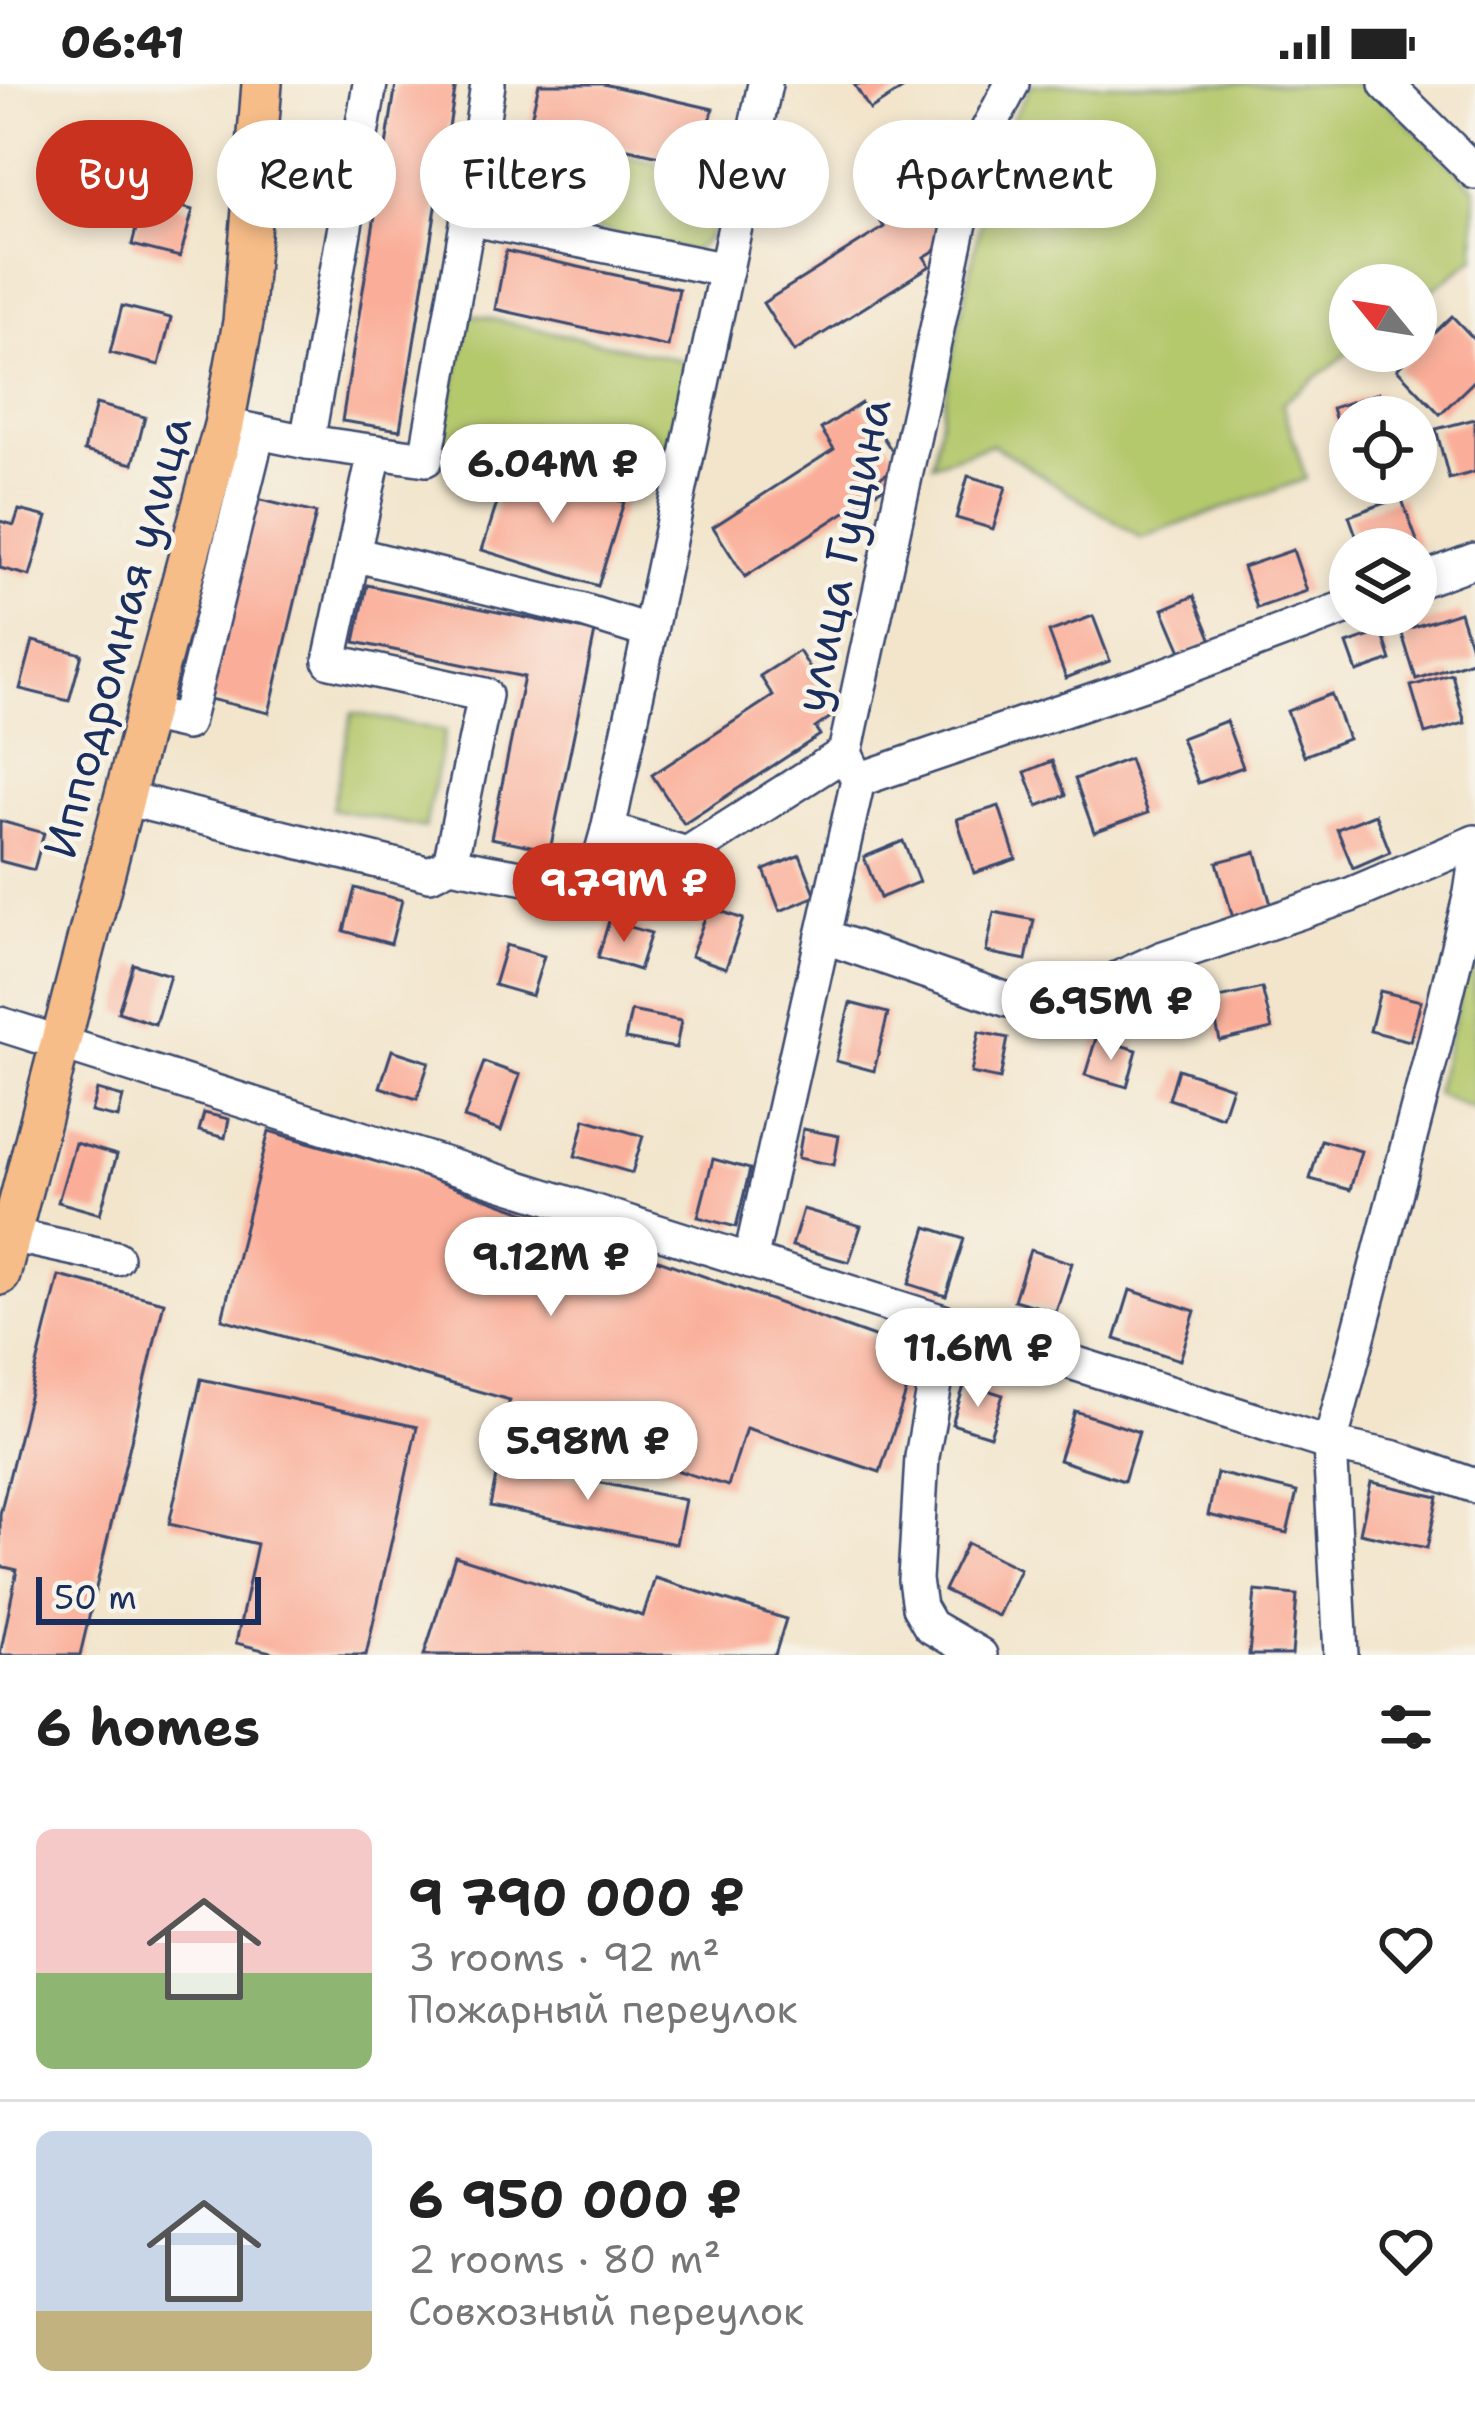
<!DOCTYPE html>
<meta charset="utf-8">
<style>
:root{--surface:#fff;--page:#f6f6f6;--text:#222;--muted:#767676;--line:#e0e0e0;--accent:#c8321e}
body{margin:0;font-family:"Shantell Sans",sans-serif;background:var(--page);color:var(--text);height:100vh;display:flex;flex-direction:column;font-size:45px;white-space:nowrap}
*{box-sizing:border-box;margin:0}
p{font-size:39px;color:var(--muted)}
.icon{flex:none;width:66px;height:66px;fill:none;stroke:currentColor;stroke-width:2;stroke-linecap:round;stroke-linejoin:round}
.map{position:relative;height:1571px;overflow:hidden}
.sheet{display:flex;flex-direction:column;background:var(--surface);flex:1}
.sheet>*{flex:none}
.guide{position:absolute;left:36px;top:36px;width:1404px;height:108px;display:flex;gap:24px}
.needle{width:78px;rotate:300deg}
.buttons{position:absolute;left:1329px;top:180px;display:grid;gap:24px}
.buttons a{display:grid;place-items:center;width:108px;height:108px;border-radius:50%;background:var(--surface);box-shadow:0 6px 18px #0003;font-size:60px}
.scale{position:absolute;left:36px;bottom:30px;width:225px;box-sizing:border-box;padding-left:12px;border:6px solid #1b2f5e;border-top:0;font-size:33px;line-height:42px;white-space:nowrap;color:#1b2f5e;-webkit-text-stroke:9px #f7f3e8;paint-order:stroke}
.price{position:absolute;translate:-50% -102px;padding:0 27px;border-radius:42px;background:#fff;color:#222;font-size:39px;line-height:78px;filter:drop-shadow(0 3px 6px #0008)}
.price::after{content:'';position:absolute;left:50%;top:72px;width:36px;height:27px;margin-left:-18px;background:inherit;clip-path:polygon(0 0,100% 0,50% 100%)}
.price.current{background:var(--accent);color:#fff}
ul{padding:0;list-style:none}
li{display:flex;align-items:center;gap:36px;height:300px;padding:0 36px}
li+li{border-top:3px solid var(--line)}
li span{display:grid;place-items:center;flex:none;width:336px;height:240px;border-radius:18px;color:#555}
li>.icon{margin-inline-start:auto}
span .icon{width:144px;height:144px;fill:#fffc;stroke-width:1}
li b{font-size:51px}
h2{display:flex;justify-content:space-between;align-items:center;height:144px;padding:0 36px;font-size:51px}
.pill{padding:0 42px;border-radius:54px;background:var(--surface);box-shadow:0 6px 18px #0003;font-size:42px;line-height:108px}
.pill.current{background:var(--accent);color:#fff}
.status{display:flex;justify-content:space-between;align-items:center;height:84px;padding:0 60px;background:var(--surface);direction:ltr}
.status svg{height:33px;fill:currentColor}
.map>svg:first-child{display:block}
</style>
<div class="status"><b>06:41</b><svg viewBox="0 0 49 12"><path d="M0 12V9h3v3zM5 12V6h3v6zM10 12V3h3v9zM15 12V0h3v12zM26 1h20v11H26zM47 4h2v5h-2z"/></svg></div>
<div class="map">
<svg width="1475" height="1571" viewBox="0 0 1475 1571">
<rect width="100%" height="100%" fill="#f7f3e8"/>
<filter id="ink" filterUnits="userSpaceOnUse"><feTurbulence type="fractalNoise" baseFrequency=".00833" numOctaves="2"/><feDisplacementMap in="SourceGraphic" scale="24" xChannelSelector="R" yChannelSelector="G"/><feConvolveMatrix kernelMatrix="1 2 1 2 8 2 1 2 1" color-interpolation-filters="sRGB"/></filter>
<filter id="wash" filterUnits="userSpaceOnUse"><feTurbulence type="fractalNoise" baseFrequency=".004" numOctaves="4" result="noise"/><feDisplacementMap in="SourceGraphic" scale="48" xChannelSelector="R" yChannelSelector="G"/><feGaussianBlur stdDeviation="2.7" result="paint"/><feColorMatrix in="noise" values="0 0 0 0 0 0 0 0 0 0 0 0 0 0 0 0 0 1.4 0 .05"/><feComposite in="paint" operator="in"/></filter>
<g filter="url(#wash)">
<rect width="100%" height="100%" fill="#f2e5cc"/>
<g fill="#b4c86c" stroke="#687c65" stroke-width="3">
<polygon points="1032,0 1367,0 1475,104 1475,174 1416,218 1416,201 1350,201 1351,267 1282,319 1306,395 1141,454 992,360 933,380 952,272 997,61"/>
<polygon points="495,43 721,93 710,153 692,168 574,140 565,122 559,116 497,99 489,89"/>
<polygon points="469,230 690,278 659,399 580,373 567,389 439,367"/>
<polygon points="352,629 445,647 425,744 332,725"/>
<polygon points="1475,855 1475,1026 1435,1009"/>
</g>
<g id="blocks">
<g fill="#faae99">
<polygon points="396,0 456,0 400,346 342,337"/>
<polygon points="539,0 603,0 713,25 700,81 529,43"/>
<polygon points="854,0 910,0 870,26"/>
<polygon points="910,95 949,158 924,173 930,182 794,268 763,219 884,143 870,121"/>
<polygon points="144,113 193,126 180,173 132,161"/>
<polygon points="506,167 679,205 668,263 495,225"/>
<polygon points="122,222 171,234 159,281 110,269"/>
<polygon points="1452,232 1475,256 1475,296 1440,330 1397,285"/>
<polygon points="1379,309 1387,333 1350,333 1349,379 1332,324"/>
<polygon points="861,319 901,381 876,396 882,404 745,493 713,443 834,365 821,345"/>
<polygon points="96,320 145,333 133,380 84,367"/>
<polygon points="1475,335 1475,388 1449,395 1436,345"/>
<polygon points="509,382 624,418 598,502 482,466"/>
<polygon points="968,392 1006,403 993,445 956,434"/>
<polygon points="1401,413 1420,465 1361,465 1349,432"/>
<polygon points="257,415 316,429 269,629 209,615"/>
<polygon points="19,426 47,433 30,492 0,484 0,437 14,441"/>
<polygon points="1293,466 1307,507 1257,524 1243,483"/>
<polygon points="367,501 595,548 550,766 491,754 524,593 355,558"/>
<polygon points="1194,512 1213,559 1183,572 1163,525"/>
<polygon points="1460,528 1475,576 1416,595 1401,547"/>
<polygon points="1093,532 1110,577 1066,594 1049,548"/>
<polygon points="1382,548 1391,576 1357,588 1347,560"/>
<polygon points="33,557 82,570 69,617 20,605"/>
<polygon points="799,567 838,628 815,644 820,651 684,740 652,691 773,612 760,592"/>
<polygon points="1452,590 1465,639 1425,650 1411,602"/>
<polygon points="1331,610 1348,655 1304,672 1287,627"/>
<polygon points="1226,637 1243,683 1198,699 1181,654"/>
<polygon points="1129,675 1148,729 1094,748 1075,695"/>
<polygon points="1052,677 1066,711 1038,722 1025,688"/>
<polygon points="999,722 1016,775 974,789 957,735"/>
<polygon points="1375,730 1390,768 1353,784 1337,745"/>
<polygon points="0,737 44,749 34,786 0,777"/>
<polygon points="903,757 919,798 880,814 864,773"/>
<polygon points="1256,768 1272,824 1233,834 1217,778"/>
<polygon points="800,771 816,812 780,827 764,786"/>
<polygon points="355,804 402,816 391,860 344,847"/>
<polygon points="709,823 743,835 726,884 691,872"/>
<polygon points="994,828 1034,836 1026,876 986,868"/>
<polygon points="609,837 651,849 639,886 598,873"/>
<polygon points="506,861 544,872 532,912 494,901"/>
<polygon points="133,880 170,891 155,940 118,928"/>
<polygon points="1262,904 1272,945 1220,957 1211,916"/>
<polygon points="1380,907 1421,917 1410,957 1370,947"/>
<polygon points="850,919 888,929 874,987 836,977"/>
<polygon points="631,927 681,937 676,964 625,955"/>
<polygon points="979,948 1008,954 1000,995 971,989"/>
<polygon points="1096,954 1137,966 1127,1003 1085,991"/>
<polygon points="392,966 429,978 417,1015 380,1003"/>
<polygon points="484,978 520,991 501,1047 464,1034"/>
<polygon points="1178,985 1232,1003 1222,1033 1169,1015"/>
<polygon points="97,1006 123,1013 118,1034 91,1028"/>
<polygon points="204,1029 229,1035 225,1054 199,1047"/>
<polygon points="585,1035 643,1052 632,1089 575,1072"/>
<polygon points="803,1045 839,1052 834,1081 798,1074"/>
<polygon points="269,1047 409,1087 919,1269 880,1388 746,1344 728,1402 505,1334 510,1316 222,1235"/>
<polygon points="1321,1056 1361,1067 1350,1106 1310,1095"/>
<polygon points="75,1059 117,1071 100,1130 58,1118"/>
<polygon points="713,1075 750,1085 736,1143 698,1133"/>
<polygon points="803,1125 861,1142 849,1178 792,1162"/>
<polygon points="927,1143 964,1155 946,1212 909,1200"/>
<polygon points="1030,1166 1072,1179 1056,1228 1014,1216"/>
<polygon points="59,1192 164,1218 80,1571 0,1571 17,1486 0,1482 0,1430"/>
<polygon points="1130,1206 1195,1227 1180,1276 1115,1255"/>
<polygon points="201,1295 417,1343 366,1571 282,1571 236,1559 257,1460 169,1440"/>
<polygon points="965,1299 1003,1311 990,1352 952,1340"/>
<polygon points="1075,1327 1139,1348 1124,1397 1059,1376"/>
<polygon points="499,1378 685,1416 676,1460 490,1422"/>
<polygon points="1217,1389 1297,1408 1287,1449 1208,1431"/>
<polygon points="1371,1398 1438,1413 1427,1464 1360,1449"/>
<polygon points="967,1459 1020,1485 998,1532 944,1506"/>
<polygon points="455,1472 643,1532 655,1494 786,1535 775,1571 424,1571"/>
<polygon points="1255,1507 1297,1511 1292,1571 1249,1571"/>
</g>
</g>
</g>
<g filter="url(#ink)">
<use href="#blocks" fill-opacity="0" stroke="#3b4a6e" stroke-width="3"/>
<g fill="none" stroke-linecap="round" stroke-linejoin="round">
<defs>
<g id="minor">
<polyline points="765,0 608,746 687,770 845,669"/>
<polyline points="1386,0 1475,88"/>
<polyline points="468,134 726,186"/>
<polyline points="224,341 307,358 370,0"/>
<polyline points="307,358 426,375 468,134 488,0"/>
<polyline points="375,368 330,577 485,611 450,780 591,806 608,746"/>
<polyline points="353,470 580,526 650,548"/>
<polyline points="1416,498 1475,476"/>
<polyline points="146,630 186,639 258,348"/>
<polyline points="858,696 1149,597 1350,522"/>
<polyline points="124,714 430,790 450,780"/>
<polyline points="823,852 1008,916 1054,922 1089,913 1119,894 1161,875 1350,811 1475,758"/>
<polyline points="0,940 1330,1360 1395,1374 1475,1402"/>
<polyline points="10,1151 116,1174"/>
<polyline points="750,1177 858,696 845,669 975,70 1012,0"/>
<polyline points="946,1239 922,1373 915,1496 919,1523 930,1542 980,1571"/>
<polyline points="1341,1571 1330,1360 1435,958 1471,809 1475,782"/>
</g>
<polyline id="major" points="0,1191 146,630 224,341 243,238 262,0"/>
</defs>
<use href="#minor" stroke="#3b4a6e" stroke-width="38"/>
<use href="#major" stroke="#3b4a6e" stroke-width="44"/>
<use href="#minor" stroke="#fff" stroke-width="33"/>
<use href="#major" stroke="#f7bd88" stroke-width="39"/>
</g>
</g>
<g text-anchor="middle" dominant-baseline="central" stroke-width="9" stroke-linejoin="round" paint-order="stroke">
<g font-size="45" fill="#1b2f5e" stroke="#f7f3e8">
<text transform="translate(842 471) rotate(-78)">улица Гущина</text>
<text transform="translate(117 553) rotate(-75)">Ипподромная улица</text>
</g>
</g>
</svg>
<div class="buttons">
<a><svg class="needle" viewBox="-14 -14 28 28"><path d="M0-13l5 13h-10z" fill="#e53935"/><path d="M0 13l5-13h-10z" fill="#767676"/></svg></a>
<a><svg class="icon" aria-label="locate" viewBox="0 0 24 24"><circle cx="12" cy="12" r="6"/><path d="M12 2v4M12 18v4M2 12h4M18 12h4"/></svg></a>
<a><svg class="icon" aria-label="layers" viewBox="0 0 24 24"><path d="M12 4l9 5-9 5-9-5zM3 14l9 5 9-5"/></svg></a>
</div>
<div class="scale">50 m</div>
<b class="price" style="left:553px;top:442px">6.04M ₽</b>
<b class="price current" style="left:624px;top:861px">9.79M ₽</b>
<b class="price" style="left:1111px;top:979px">6.95M ₽</b>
<b class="price" style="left:551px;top:1235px">9.12M ₽</b>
<b class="price" style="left:978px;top:1326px">11.6M ₽</b>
<b class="price" style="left:588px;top:1419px">5.98M ₽</b>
<div class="guide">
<a class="pill current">Buy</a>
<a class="pill">Rent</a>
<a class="pill">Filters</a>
<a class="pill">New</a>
<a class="pill">Apartment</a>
</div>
</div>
<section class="sheet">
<h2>6 homes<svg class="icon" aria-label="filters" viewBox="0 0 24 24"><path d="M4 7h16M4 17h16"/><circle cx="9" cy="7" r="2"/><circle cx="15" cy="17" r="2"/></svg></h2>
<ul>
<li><span style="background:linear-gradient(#f6c9c9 60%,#8fb573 0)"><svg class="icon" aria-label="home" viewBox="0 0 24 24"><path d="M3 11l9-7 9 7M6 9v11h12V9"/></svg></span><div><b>9 790 000 ₽</b><p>3 rooms · 92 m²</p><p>Пожарный переулок</p></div><svg class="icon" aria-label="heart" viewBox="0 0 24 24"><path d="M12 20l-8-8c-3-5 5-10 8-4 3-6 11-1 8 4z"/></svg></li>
<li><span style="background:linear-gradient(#c9d6e8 75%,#c2b280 0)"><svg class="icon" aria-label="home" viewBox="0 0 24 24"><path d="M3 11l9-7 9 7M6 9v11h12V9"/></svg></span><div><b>6 950 000 ₽</b><p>2 rooms · 80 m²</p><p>Совхозный переулок</p></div><svg class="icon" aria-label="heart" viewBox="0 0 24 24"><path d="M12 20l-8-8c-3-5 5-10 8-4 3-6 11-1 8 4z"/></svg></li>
</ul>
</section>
